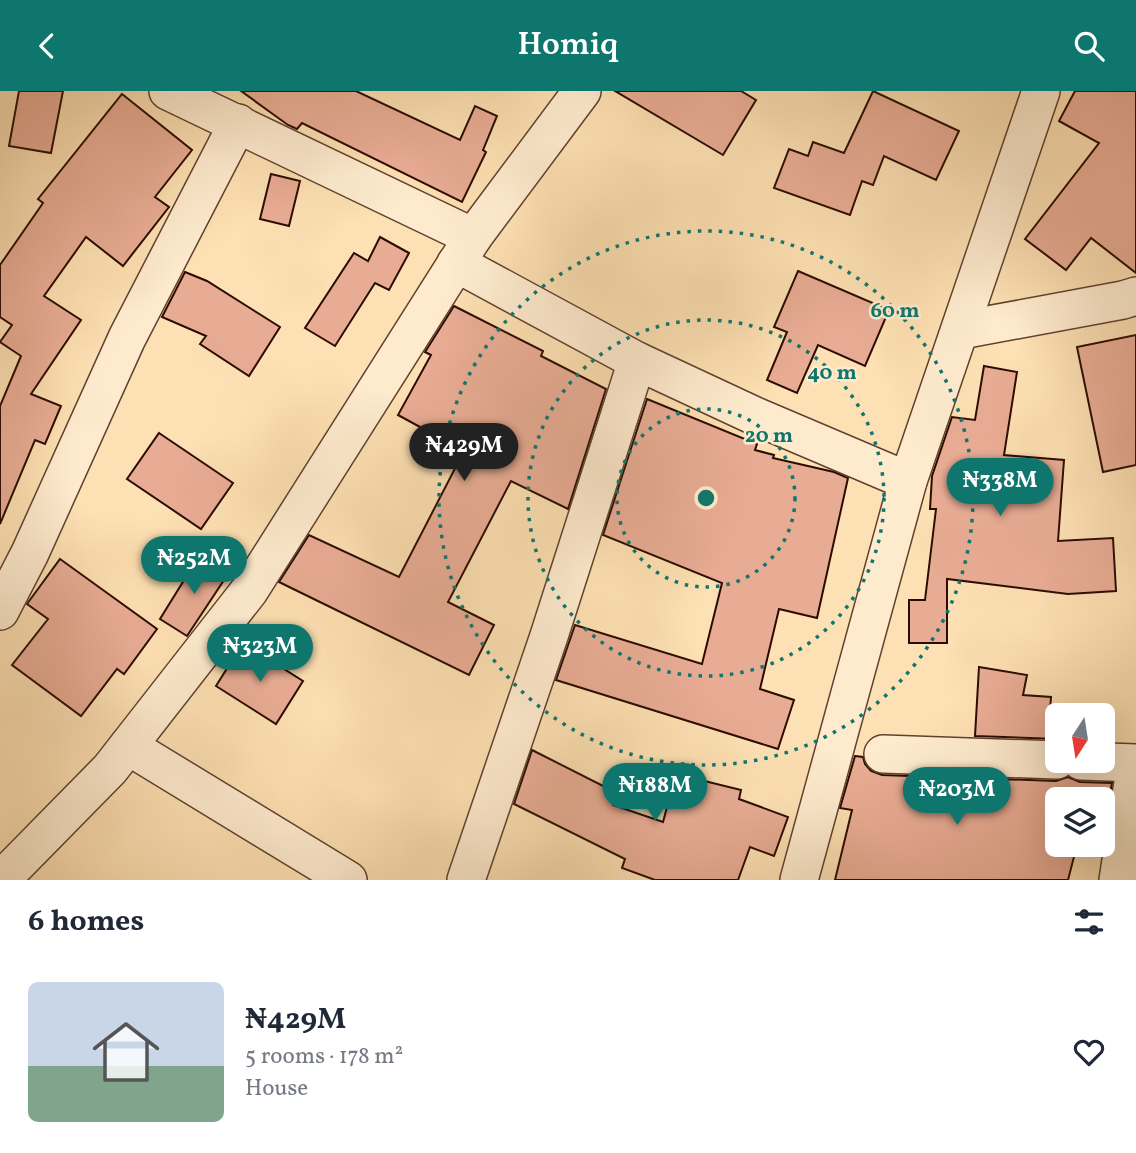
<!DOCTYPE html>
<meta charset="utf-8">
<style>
:root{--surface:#fff;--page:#f6f6f7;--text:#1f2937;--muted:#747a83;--accent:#0f766e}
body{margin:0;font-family:Vollkorn,serif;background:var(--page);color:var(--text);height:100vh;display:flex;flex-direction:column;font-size:26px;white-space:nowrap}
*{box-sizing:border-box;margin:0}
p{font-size:23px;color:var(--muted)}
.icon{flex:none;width:38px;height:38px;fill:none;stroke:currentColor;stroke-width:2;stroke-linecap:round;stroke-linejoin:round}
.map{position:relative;height:789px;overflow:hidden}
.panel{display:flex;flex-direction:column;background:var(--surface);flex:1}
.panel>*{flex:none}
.needle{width:46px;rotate:192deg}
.fabs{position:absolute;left:1045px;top:612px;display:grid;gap:14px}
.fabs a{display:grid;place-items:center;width:70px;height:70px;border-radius:10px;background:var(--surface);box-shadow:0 7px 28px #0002;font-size:35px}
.price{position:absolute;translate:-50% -60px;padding:0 16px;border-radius:24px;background:var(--accent);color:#fff;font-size:23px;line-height:46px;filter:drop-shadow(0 2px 4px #0008)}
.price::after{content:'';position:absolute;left:50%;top:42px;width:21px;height:16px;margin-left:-10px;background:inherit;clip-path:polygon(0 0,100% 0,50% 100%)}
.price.current{background:#222;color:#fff}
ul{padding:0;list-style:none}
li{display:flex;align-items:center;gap:21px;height:175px;padding:0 28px}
li span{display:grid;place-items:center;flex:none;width:196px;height:140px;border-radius:10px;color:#555}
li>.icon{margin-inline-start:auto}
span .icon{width:84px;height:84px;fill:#fffc;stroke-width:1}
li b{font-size:30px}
h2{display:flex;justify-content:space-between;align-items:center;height:84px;padding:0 28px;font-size:30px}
header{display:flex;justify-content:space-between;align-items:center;height:91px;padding:0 28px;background:var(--accent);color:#fff;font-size:32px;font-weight:600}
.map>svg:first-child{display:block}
</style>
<header><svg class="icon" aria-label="back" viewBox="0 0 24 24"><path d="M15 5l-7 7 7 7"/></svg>Homiq<svg class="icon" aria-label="search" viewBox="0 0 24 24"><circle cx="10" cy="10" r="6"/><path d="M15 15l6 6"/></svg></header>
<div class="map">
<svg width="1136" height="789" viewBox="0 0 1136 789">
<rect width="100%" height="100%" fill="#fde0b3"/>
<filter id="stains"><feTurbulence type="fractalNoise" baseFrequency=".00286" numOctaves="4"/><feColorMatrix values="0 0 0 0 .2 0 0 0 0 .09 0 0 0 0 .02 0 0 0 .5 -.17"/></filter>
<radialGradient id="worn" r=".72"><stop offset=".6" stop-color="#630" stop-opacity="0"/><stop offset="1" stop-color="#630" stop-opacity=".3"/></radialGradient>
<g fill="#e8ac94" stroke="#2c0c02" stroke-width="2">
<polygon points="19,0 63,0 51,62 9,55"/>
<polygon points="241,0 356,0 460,49 475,15 497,25 483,59 486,61 462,111 302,32 297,38 288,34"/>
<polygon points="615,0 741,0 756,9 723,64"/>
<polygon points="873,0 959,40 936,89 884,65 873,94 862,90 850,124 774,97 789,58 808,65 813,51 844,62"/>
<polygon points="1075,0 1136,0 1136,182 1091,147 1066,179 1025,148 1099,52 1059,30"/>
<polygon points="122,3 192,59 155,106 169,116 123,175 86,146 44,205 81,229 31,303 61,315 45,353 35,349 0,433 0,315 21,265 0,251 12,234 0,226 0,174 43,112 38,108"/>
<polygon points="271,83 300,90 289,135 260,128"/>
<polygon points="380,146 409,162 389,199 375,192 335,255 305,237 354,162 368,170"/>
<polygon points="798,180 889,219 865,275 818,254 797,302 767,289 787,241 774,236"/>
<polygon points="185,181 207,190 280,236 249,285 200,253 206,245 162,226"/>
<polygon points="454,215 543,260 541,265 606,298 568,418 511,390 448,511 494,534 469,584 279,491 309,444 399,486 464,360 398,324 431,264 425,261"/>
<polygon points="1136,244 1136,374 1103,381 1077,256"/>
<polygon points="984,275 1017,281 1004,364 1064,369 1058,450 1113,447 1116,500 1068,503 947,488 947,552 909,552 909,509 925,509 936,418 930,418 932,385 952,326 975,329"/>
<polygon points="647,308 757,353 755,359 774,364 773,367 834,381 848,387 817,527 779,518 760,598 794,609 778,658 556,589 575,534 702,573 722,492 603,444"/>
<polygon points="159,342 233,392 201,438 127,388"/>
<polygon points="199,465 228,483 187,545 160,528"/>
<polygon points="60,468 157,538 124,583 117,578 81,625 12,574 48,528 27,513"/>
<polygon points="243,552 303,590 276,633 216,595"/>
<polygon points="979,576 1027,584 1023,604 1051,606 1050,620 1057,620 1057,648 975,645"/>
<polygon points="532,659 619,703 613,714 663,731 676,683 741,699 739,708 788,726 774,765 750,756 738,789 655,789 622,777 625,768 514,713"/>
<polygon points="855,665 863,666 865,673 871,680 882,684 1056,690 1068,686 1080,691 1112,692 1109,709 1057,709 1057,754 1077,754 1068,789 835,789 852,719 840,717"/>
</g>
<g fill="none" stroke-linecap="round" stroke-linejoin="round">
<defs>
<g id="minor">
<polyline points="168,0 473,146"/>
<polyline points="456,172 637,270 755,325 908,390"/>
<polyline points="961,239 1123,209 1136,205"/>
<polyline points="0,520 30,462 127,247 238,32"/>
<polyline points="128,655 348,789"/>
<polyline points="883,663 1057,669"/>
<polyline points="1081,670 1136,672 1118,789"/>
<polyline points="1,789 110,678 249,500 473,146 582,0"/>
<polyline points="466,789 549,545 637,270"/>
<polyline points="799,789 908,390 1041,0"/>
</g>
</defs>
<use href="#minor" stroke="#60412e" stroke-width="40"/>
<use href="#minor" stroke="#feebce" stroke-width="37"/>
</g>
<g fill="none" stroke="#0f766e" stroke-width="3.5" stroke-dasharray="3.5 7">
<circle cx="706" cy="407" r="89"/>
<circle cx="706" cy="407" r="178"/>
<circle cx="706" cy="407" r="267"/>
</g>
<circle cx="706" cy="407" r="10" fill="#0f766e" stroke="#feebce" stroke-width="3.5"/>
<g font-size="21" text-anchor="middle" font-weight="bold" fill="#0f766e" stroke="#feebce" stroke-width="5" stroke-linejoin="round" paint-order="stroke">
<text x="895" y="226">60 m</text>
<text x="832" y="288">40 m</text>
<text x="769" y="351">20 m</text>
</g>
<rect width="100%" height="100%" filter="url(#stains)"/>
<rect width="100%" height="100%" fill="url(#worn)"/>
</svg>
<div class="fabs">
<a><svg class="needle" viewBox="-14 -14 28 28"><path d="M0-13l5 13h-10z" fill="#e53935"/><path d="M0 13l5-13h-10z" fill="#747a83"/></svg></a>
<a><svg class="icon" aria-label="layers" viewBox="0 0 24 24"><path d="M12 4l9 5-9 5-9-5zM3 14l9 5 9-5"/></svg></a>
</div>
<b class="price current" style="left:464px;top:392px">₦429M</b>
<b class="price" style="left:1000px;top:427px">₦338M</b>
<b class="price" style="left:194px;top:505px">₦252M</b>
<b class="price" style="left:260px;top:593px">₦323M</b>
<b class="price" style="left:655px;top:732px">₦188M</b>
<b class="price" style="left:957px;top:736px">₦203M</b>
</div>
<section class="panel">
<h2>6 homes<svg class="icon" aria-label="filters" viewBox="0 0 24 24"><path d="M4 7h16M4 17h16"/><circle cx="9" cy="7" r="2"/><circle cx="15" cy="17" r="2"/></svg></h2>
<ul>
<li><span style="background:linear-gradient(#c9d6e8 60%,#7fa58c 0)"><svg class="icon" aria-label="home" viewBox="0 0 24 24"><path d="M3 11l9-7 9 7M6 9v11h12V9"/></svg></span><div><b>₦429M</b><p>5 rooms · 178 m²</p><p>House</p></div><svg class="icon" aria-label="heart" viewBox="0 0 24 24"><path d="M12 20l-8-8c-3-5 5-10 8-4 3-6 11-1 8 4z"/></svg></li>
</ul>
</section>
